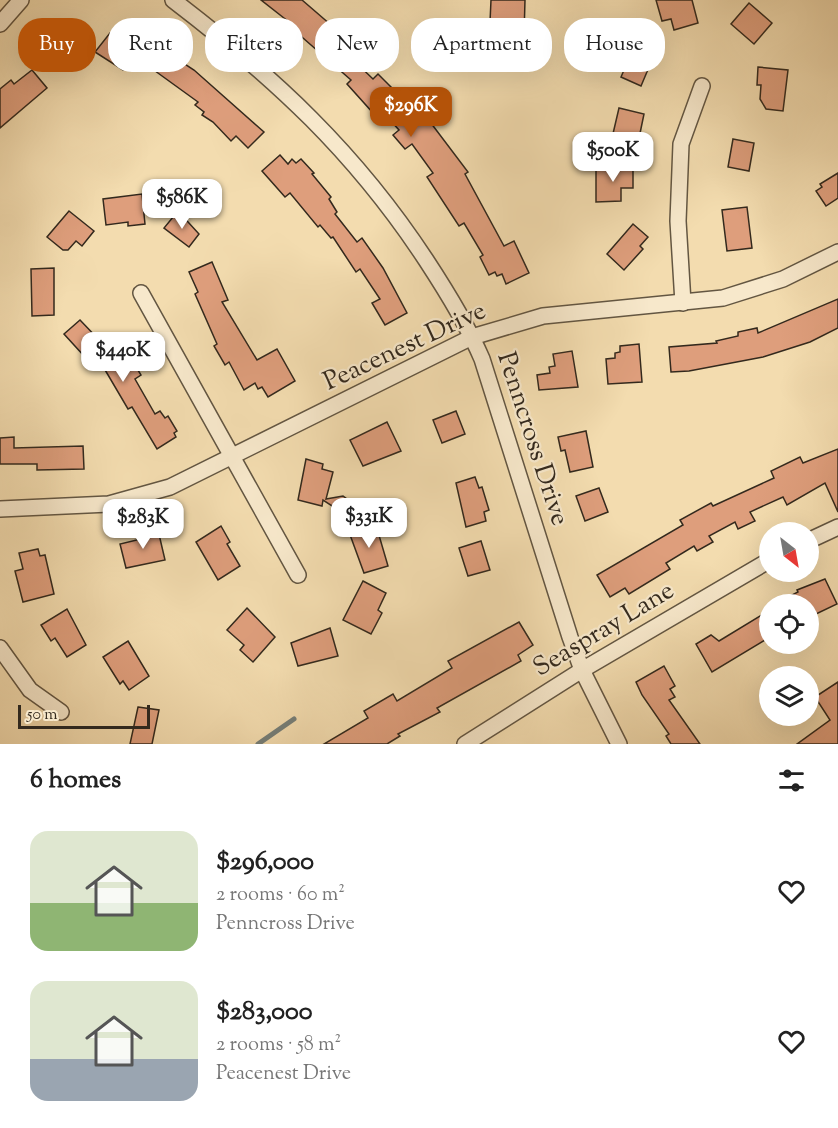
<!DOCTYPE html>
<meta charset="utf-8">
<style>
:root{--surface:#fff;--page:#f2f2f2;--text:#222;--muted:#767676;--accent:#b45309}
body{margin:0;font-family:"Sorts Mill Goudy",serif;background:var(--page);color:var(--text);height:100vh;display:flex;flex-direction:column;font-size:22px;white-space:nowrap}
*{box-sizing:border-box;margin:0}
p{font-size:20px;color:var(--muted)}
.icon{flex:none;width:33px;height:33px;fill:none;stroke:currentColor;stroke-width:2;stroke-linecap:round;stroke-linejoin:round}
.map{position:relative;height:744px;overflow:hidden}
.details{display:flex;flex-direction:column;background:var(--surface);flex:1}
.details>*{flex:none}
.banner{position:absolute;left:18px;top:18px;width:802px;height:54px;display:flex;gap:12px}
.needle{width:39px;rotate:149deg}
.fabs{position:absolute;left:759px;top:522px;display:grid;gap:12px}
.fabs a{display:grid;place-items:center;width:60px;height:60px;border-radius:50%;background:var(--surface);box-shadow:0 6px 24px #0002;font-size:30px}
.scale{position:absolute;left:18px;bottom:15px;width:132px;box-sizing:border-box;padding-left:6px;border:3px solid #33291d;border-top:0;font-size:16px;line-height:21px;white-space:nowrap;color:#33291d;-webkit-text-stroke:4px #f7e8cb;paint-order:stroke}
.price{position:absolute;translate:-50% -51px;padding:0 14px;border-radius:12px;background:#fff;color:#222;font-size:20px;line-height:39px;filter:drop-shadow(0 2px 3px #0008)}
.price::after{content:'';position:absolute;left:50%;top:36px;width:18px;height:14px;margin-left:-9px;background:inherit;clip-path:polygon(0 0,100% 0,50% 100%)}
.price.active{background:var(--accent);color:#fff}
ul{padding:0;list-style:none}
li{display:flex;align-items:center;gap:18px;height:150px;padding:0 30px}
li span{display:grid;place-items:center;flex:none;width:168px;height:120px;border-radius:18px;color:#555}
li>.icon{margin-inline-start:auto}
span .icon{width:72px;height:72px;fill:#fffc;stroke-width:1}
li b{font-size:26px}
h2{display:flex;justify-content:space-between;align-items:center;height:72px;padding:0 30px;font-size:26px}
.pill{padding:0 21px;border-radius:24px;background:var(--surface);box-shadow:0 6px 24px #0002;font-size:21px;line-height:54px}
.pill.active{background:var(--accent);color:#fff}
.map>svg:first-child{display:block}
</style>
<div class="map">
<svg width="838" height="744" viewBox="0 0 838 744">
<rect width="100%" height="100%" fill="#f3dcaf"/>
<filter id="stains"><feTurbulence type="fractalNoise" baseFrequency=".00333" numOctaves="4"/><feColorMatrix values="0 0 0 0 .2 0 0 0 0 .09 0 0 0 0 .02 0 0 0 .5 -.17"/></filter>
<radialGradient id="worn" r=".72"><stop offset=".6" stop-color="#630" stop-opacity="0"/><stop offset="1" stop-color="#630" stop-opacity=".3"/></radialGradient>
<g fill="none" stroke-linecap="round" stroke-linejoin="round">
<polyline stroke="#767f79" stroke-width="5" points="258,744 294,719"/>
</g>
<g fill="#de9e7c" stroke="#33291d" stroke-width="1.5">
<polygon points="261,0 302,0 338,31 334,36 349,49 346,53 373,79 378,74 407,103 412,98 468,172 465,174 504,246 514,241 529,273 506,284 502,274 497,276 495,272 489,275 480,257 483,255 464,223 459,226 427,177 433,173 412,144 405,149 393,135 399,130 379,108 374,114 347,84 351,80 287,24 289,22"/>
<polygon points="491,0 525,0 524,36 510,35 511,23 490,22"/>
<polygon points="656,0 692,0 698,23 674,30 671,19 662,21"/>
<polygon points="749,3 772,23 754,44 731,24"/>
<polygon points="57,21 75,41 45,69 25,47"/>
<polygon points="127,26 194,70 264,132 248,148 236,136 231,141 213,122 202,115 204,112 195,105 198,102 133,55 123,70 95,52 110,33 114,36 117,31 122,34"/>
<polygon points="637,40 652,47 650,58 652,60 641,86 621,77"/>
<polygon points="758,67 788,70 783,111 766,109 760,99 761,85 757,85"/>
<polygon points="32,70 47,88 0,128 0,89 11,80 14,84"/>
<polygon points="619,108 644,114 638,143 612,138"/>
<polygon points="733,139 754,143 749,171 728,167"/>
<polygon points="280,155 288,164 292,159 296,163 301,159 314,173 312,174 331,197 329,199 337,212 335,214 357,242 362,238 383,268 407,313 385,325 372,303 380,299 360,269 356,272 333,237 331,238 320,225 318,227 290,193 285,197 262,171"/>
<polygon points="596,168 633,168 633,188 621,188 621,201 596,202"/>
<polygon points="838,173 838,198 826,206 816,191 822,187 820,184"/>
<polygon points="142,194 145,224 128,226 128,222 106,225 103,199"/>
<polygon points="747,207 752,248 727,251 722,210"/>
<polygon points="69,211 94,231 82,246 76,241 68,250 63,250 47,237"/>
<polygon points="178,211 199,234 189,247 164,228"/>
<polygon points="633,224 648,237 640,246 643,249 624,270 607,254"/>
<polygon points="212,262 228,300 222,302 257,360 277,349 295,381 268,397 262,387 258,389 255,383 244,390 229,362 225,365 214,346 217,344 195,294 198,292 189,272"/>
<polygon points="54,268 54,315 32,316 31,269"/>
<polygon points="838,299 838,328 810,342 763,357 689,371 671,372 669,347 717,343 716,341 738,336 738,332 757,328 758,333"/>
<polygon points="80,320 123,365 132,360 141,375 135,379 155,414 160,411 165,418 168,416 177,431 174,433 176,437 157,449 132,407 128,409 101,363 95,368 64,334"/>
<polygon points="639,344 642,382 608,384 606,359 615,358 615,353 620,352 620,346"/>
<polygon points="572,351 578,387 539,390 537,375 550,373 549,367 555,366 553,354"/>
<polygon points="456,411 465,434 442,443 433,420"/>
<polygon points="387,422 401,451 363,466 350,440"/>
<polygon points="586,431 593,467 570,472 565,450 561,451 558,437"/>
<polygon points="14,437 14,448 83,446 84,469 37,470 37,464 0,464 0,438"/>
<polygon points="838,449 838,512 825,483 787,505 783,497 750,512 755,521 738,529 735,522 709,536 713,542 697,551 694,546 666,563 670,569 629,594 625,588 610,597 597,575 683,525 680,520 711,503 713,506 774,478 771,471 800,457 803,463"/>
<polygon points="306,459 323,464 322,469 333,472 326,499 343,496 351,502 343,513 323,500 322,506 298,500"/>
<polygon points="475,477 479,488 482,487 489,510 484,512 486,521 466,527 456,483"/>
<polygon points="599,488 608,512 585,521 576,496"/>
<polygon points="376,525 388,566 364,573 349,532"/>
<polygon points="221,526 230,542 227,544 240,566 218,580 196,542"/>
<polygon points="158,530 165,560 126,568 120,544 141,539 140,535"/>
<polygon points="481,541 490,570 468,576 459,548"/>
<polygon points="38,549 40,556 45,555 54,594 23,602 15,571 23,569 19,553"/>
<polygon points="825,579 837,604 816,614 813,608 808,610 808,604 775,604 798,592 797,590"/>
<polygon points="363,581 386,593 378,610 382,613 371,634 343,620"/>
<polygon points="247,608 275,637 253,662 240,650 244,645 227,630"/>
<polygon points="67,609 86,645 67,657 55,638 51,641 41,625"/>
<polygon points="770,610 770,637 712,672 696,644 711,635 719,641"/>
<polygon points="519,622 533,645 518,655 521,661 437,708 440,712 398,734 400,736 387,744 324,744 368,718 364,711 393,694 397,701 452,668 448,661"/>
<polygon points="330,628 338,656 298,666 291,643"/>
<polygon points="128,641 149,676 129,690 123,681 120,684 103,657"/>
<polygon points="664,666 675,686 670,689 675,697 669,700 700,744 671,744 666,736 669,734 642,695 636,682"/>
<polygon points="838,682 838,744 797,744 830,720 815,697"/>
<polygon points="138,707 159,710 152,744 130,744"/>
</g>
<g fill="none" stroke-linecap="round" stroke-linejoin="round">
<defs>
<g id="street">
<path d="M173,0C275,78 355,152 426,260C447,292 467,324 482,359L570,637L582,670L619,744"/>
<polyline points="0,24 21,0"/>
<polyline points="141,293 298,575"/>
<polyline points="683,303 678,221 681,144 702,86"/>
<polyline points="0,509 109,504 170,487 472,337 543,316 723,298 783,279 838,252"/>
<polyline points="808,541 838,527"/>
<polyline points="0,648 30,690 61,712"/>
<polyline points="465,744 582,670 770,560"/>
</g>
</defs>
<use href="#street" stroke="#635642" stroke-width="18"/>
<use href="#street" stroke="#f7e8cb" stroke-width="15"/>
</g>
<g text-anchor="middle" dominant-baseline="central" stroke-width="4.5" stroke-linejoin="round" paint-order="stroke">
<g font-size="26" fill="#33291d" stroke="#f7e8cb">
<text transform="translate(405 347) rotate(-25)">Peacenest Drive</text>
<text transform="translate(532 439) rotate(72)">Penncross Drive</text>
<text transform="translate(604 630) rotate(-31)">Seaspray Lane</text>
</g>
</g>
<rect width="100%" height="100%" filter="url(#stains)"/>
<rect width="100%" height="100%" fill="url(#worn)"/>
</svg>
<div class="fabs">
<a><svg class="needle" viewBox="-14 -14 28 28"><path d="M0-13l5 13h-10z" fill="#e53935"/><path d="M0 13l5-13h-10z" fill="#767676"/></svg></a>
<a><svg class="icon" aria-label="locate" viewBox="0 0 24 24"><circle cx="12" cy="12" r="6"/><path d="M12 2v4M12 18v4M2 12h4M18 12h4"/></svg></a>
<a><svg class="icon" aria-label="layers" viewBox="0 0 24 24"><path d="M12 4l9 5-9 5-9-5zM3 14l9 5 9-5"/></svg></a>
</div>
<div class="scale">50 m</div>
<b class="price active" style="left:411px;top:138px">$296K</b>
<b class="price" style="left:613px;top:183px">$500K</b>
<b class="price" style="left:182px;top:230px">$586K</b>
<b class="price" style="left:123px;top:383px">$440K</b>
<b class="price" style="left:369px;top:549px">$331K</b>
<b class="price" style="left:143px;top:550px">$283K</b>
<div class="banner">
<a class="pill active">Buy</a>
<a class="pill">Rent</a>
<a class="pill">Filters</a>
<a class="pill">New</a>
<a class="pill">Apartment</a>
<a class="pill">House</a>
</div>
</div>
<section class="details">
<h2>6 homes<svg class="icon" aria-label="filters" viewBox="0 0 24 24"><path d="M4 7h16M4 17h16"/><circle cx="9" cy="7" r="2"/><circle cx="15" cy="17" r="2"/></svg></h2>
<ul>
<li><span style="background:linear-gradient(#dfe7d0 60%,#8fb573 0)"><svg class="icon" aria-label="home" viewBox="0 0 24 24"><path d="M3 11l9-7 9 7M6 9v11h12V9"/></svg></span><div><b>$296,000</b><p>2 rooms · 60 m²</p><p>Penncross Drive</p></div><svg class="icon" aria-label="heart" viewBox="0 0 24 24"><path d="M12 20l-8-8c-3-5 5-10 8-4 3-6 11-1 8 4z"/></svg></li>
<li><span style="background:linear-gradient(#dfe7d0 65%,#9aa5b1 0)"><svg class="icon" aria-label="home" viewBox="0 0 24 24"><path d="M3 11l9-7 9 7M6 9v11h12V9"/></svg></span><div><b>$283,000</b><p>2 rooms · 58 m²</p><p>Peacenest Drive</p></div><svg class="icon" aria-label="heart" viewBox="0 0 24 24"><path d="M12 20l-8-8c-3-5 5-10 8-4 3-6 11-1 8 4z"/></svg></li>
</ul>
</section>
